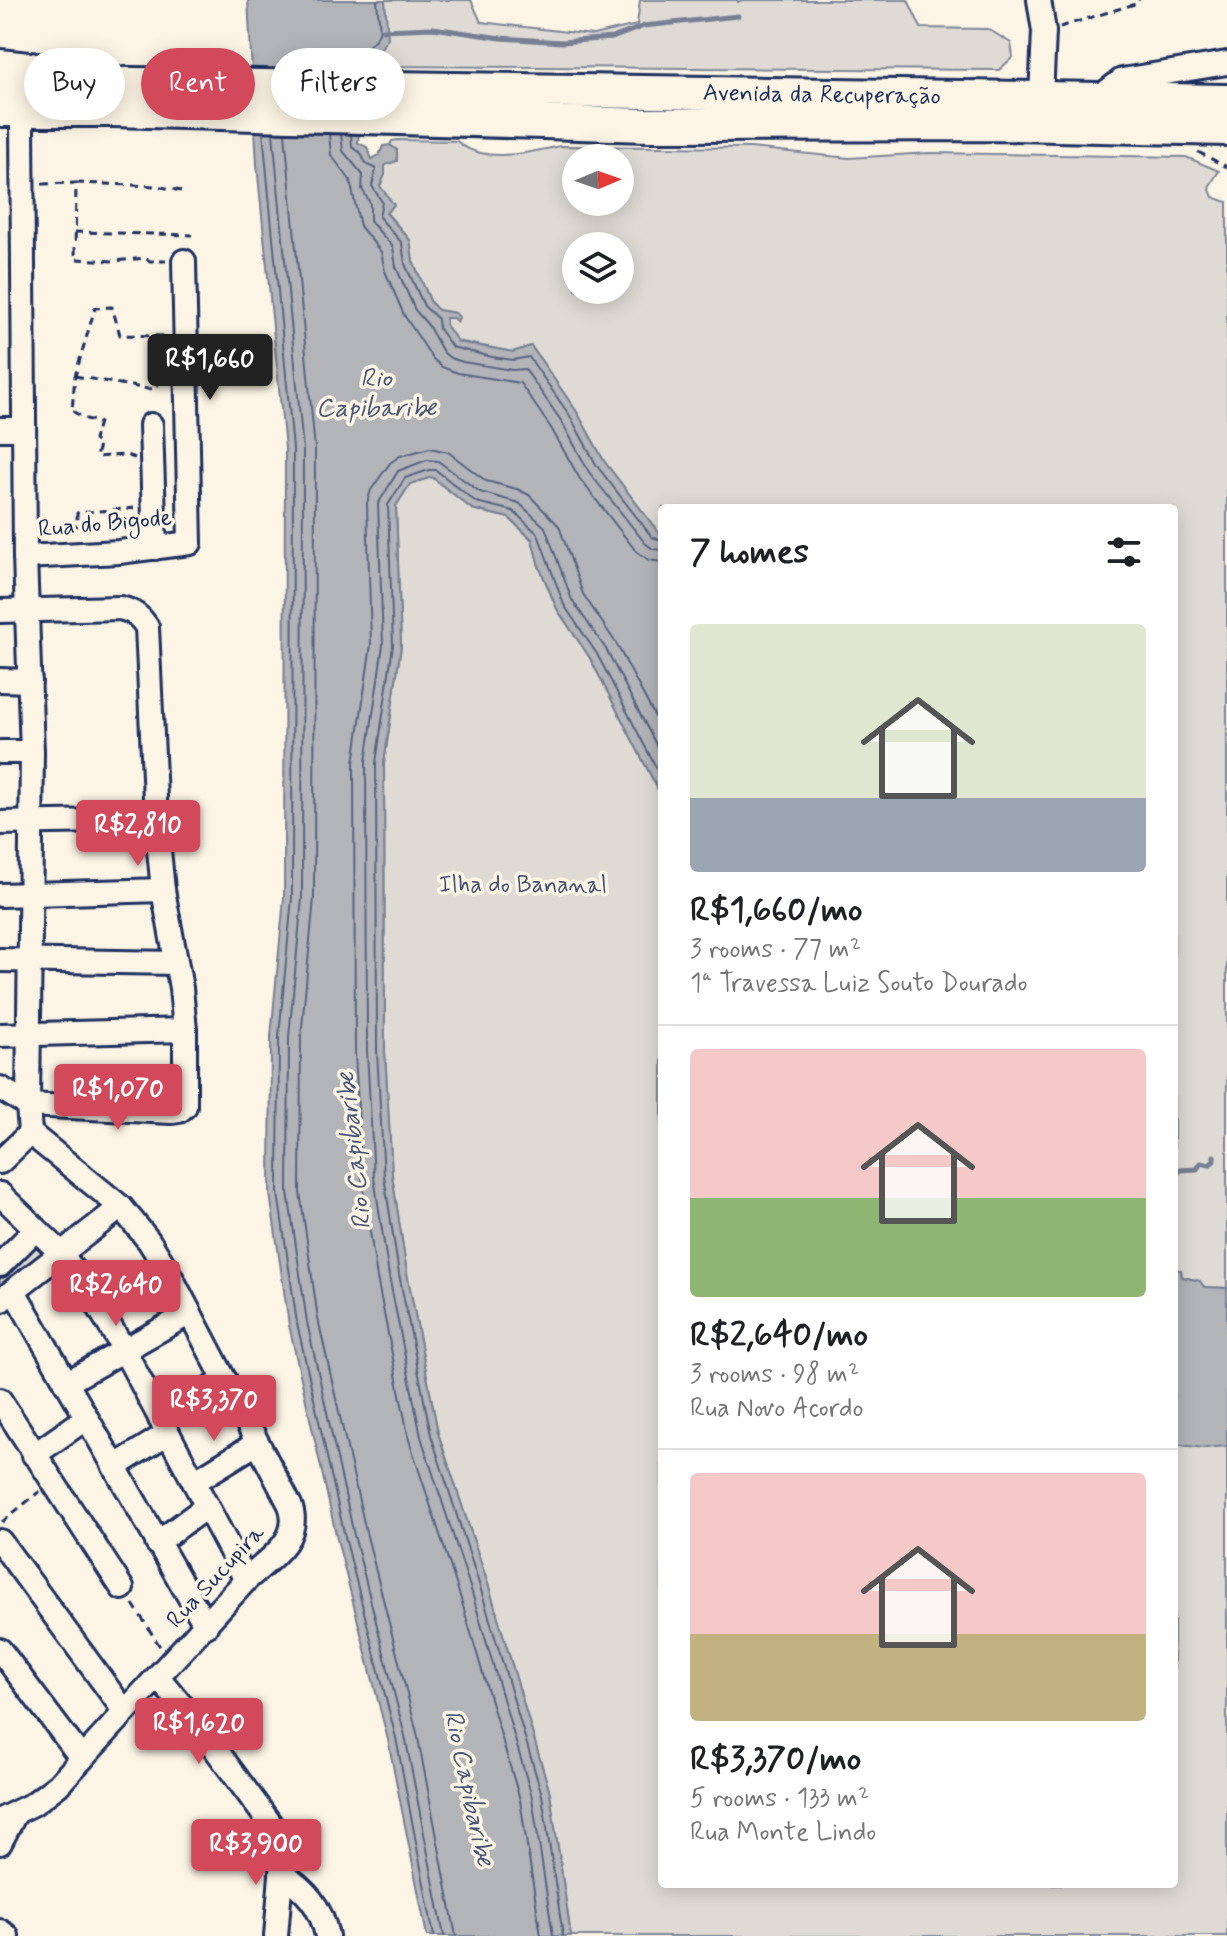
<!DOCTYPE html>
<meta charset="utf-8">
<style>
:root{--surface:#fff;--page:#f2f2f2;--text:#202124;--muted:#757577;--line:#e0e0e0;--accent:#d1495b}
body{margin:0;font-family:Mynerve,sans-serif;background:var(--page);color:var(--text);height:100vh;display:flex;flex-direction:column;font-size:30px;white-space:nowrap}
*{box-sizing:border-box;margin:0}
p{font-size:26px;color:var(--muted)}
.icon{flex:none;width:44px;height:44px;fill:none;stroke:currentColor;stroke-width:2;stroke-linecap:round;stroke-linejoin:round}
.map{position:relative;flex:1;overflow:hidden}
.details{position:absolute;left:658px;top:504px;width:520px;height:1384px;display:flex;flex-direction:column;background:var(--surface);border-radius:8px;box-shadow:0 4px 20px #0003}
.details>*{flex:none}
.hud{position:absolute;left:24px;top:48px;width:514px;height:72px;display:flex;gap:16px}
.needle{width:52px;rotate:88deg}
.tools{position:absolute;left:562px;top:144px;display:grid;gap:16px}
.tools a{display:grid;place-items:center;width:72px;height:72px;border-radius:50%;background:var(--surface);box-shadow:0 4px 20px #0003;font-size:40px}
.price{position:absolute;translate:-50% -68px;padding:0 18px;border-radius:8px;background:var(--accent);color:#fff;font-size:26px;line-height:52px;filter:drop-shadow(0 2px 4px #0008)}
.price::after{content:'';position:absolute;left:50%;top:48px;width:24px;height:18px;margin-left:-12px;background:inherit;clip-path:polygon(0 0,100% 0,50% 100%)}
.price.current{background:#222;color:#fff}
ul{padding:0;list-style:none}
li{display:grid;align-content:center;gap:16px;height:424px;padding:0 32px}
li+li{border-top:2px solid var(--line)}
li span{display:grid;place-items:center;height:248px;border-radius:8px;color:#555}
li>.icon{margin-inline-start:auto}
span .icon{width:144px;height:144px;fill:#fffc;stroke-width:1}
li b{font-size:34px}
h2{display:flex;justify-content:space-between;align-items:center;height:96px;padding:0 32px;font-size:34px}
.pill{padding:0 28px;border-radius:36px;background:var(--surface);box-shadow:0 4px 20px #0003;font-size:28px;line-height:72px}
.pill.current{background:var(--accent);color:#fff}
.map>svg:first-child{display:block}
</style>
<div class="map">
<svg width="1227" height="1936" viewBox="0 0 1227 1936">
<rect width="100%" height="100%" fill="#fcf5e5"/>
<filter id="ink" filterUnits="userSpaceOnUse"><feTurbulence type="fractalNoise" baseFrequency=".0125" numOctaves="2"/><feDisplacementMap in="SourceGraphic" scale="16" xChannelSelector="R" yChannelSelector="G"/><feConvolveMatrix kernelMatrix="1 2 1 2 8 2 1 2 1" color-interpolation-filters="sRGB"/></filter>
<g filter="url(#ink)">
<g fill="#dfdbd4" stroke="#7d8599" stroke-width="2" fill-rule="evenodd">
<polygon points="383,0 471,0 481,22 593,35 637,25 640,0 737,0 738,2 742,0 908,0 921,28 988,29 1011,43 1013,57 999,70 383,66 374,59 375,34"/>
<path d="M398,140L457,141C482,165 530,152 561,146L750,148L849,158L929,153L1186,157L1219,171L1209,187L1213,197L1227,202V1288L1205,1287L1196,1280L1182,1277L1181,1270H1174V508H662V537L604,461L577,412L531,346L513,352L457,341L446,325V317L453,318L455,313L438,310L431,303L413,261L410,240L386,212L379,186L384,175L385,165L397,150L390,145L392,141ZM576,158H620V202H576ZM576,246H620V290H576Z"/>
<polygon points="432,477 472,509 509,518 532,540 539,566 557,609 590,658 662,797 662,1884 1174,1884 1174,1444 1208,1448 1227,1429 1227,1936 571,1936 550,1793 489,1587 438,1433 407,1273 392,1175 385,1052 384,763 401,646 396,506 410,484"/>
<polygon points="36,1236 53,1254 0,1296 0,1272"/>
</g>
<g fill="#b2b4b8" stroke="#767f94" stroke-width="2">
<polygon points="248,0 385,0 388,38 379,51 366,58 358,143 367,147 372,159 379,155 383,146 390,145 397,150 397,161 385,165 385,175 380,186 394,205 386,213 410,240 413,261 431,303 438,310 455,313 459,317 457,322 453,318 446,318 446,325 458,342 513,352 531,346 577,412 604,461 662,537 662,797 590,658 557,609 539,566 532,539 509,518 472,509 432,477 410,484 396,506 401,646 384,763 385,1052 392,1175 407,1273 438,1433 489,1587 550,1793 571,1936 427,1936 388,1740 337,1539 289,1325 270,1194 271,1036 284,898 285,449 257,165"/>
<polygon points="1174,1270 1181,1270 1182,1277 1200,1281 1204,1287 1227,1288 1227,1446 1204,1448 1174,1444"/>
</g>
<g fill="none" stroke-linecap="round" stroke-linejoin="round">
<g stroke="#576482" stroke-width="2">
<path d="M358,70L359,54C387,31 379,34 377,0"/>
<polyline points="263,132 293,449 292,898 279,1036 278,1193 297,1323 345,1537 396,1738 434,1936"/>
<polyline points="273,133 303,449 302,898 289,1037 288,1192 307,1322 354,1535 405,1736 444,1936"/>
<polyline points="285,133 315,449 314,898 301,1037 300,1192 318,1319 366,1532 417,1733 456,1936"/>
<polyline points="329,134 331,155 350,180 360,226 381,252 385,271 404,315 433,359 442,367 458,373 520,383 551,428 580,479 636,551 649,560 662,562"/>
<polyline points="341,134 343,151 363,175 362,189 370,203 370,221 393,247 396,267 415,310 428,325 443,352 450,358 463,362 512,370 525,369 562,422 589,472 645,543 653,549 662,550"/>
<polyline points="351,135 352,147 361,153 366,164 376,169 372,186 382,202 379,217 402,243 405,264 424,306 438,319 439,329 452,347 492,357 513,360 529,357 570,416 597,466 652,537 662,540"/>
<polyline points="541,1936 520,1800 460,1596 409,1440 377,1278 362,1179 355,1052 354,763 371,644 367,503 371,490 390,463 400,456 430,448 448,452 486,481 517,489 529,495 559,526 583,594 616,643 662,730"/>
<polyline points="553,1936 532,1797 472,1593 421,1437 389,1276 374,1177 367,1052 366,762 383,645 378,504 398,471 427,460 438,461 480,492 519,503 545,527 572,600 606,649 662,756"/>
<polyline points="563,1936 542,1795 481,1590 431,1435 399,1274 384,1176 377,1052 376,763 393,645 388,505 405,478 429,470 436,470 476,502 513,511 538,534 564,605 597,654 662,779"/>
</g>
<g stroke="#767f94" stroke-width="5">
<polyline points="383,30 433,28 501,38 562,42 612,38 644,26 738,16"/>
<polyline points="1174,1180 1180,1170 1197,1169 1201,1163 1209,1165 1214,1161 1214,1156"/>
</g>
<defs>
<g id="minor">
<polyline points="1039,0 1044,31 1041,98"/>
<polyline points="0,61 78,69"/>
<polyline points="1097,99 1122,80 1227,63"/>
<polyline points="22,122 25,557 32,752 28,1105 30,1133"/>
<polyline points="151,425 155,548"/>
<polyline points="0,429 24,429"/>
<polyline points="25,557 119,552 190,543 184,261"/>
<path d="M0,611L120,608C133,611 140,616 147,627L156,820L163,890L181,988L185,1030V1106L179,1111L172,1112L28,1105L0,1088"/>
<polyline points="0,680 30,681"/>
<polyline points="0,752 32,752"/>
<polyline points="0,823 156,820"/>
<polyline points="0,895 163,890"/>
<polyline points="0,960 176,963"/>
<polyline points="0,1035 185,1030"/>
<polyline points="0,1162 30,1133"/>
<polyline points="0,1194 61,1253 97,1304 124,1350 246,1580"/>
<polyline points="0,1265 35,1230"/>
<polyline points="14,1291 206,1626"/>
<polyline points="0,1301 121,1207"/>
<polyline points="66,1383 190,1313"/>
<polyline points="0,1400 122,1588"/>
<polyline points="160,1419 225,1380"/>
<polyline points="34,1455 85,1419"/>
<polyline points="114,1467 168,1433"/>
<polyline points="194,1482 257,1443"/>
<polyline points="0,1541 125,1712"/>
<polyline points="157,1543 207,1506"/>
<polyline points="0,1650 82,1759"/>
<polyline points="158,1677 197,1724 275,1830 282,1863 276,1936"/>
<path d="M0,1820L33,1804L58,1785L246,1580C269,1559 303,1539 290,1505L170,1275L149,1241L121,1207L30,1133"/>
<polyline points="0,1843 15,1814"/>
<path d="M281,1873C306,1890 321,1906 327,1936"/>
<polyline points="0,1931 7,1936"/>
</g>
<g id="highway">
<path id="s1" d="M0,82L1227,101"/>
<polyline points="0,110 112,110 649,125 1015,124 1227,129"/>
</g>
</defs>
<use href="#minor" stroke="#1b2f5e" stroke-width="28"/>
<use href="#highway" stroke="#1b2f5e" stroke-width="38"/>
<g stroke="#1b2f5e" stroke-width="3" stroke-dasharray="8 6" stroke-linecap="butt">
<polyline points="1060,27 1138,3 1139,0"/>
<polyline points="1198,152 1227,167"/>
<polyline points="76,183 156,186 181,191"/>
<polyline points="42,184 76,183 75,259 115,261 145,258 150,261 166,261"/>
<polyline points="75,232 192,235"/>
<polyline points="75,376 148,389 156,388 159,381 169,380"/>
<polyline points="135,458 126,455 96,457 99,445 94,440 99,422 86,419 72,411 75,376 95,308 112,307 120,335 162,336 168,334"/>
<polyline points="42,529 77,526 77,513 134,508"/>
<polyline points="2,1522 40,1491"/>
<polyline points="133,1604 161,1648"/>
</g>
<use href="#minor" stroke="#fcf5e5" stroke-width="22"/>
<use href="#highway" stroke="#fcf5e5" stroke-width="32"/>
</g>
</g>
<g text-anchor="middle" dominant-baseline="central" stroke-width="7" stroke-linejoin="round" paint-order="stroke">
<g font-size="24" fill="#1b2f5e" stroke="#fcf5e5">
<text stroke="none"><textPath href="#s1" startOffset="822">Avenida da Recuperação</textPath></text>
<text transform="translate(105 524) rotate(-5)">Rua do Bigode</text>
<text transform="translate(216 1577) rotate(-47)">Rua Sucupira</text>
</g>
<g font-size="24" fill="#425176" stroke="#fcf5e5">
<text x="523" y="885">Ilha do Bananal</text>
</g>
<g font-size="26" font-style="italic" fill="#485779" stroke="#fcf5e5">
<text x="376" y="379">Rio<tspan x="376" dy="30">Capibaribe</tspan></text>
<text transform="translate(355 1151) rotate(-96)">Rio Capibaribe</text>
<text transform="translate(468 1788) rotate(78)">Rio Capibaribe</text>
</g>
</g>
</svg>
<div class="tools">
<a><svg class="needle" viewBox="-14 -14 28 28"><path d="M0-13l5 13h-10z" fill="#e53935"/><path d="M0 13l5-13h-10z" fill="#757577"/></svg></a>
<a><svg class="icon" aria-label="layers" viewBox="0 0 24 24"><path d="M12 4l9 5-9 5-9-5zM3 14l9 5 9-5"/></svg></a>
</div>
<b class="price current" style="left:210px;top:402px">R$1,660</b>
<b class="price" style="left:138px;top:868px">R$2,810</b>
<b class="price" style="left:118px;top:1132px">R$1,070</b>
<b class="price" style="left:116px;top:1328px">R$2,640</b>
<b class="price" style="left:214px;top:1443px">R$3,370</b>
<b class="price" style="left:199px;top:1766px">R$1,620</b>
<b class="price" style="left:256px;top:1887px">R$3,900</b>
<div class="hud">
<a class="pill">Buy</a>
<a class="pill current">Rent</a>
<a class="pill">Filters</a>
</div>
<section class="details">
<h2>7 homes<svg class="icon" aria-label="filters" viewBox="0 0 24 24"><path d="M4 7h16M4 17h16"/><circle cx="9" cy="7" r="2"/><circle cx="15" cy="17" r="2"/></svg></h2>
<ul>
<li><span style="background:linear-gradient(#dfe7d0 70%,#9aa5b1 0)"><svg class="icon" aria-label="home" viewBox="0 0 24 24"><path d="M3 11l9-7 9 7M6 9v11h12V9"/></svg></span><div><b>R$1,660/mo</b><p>3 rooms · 77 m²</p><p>1ª Travessa Luiz Souto Dourado</p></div></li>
<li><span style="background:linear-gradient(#f6c9c9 60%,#8fb573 0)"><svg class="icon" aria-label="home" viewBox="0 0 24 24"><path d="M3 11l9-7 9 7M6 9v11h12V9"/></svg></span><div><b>R$2,640/mo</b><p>3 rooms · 98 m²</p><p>Rua Novo Acordo</p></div></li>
<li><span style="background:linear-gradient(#f6c9c9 65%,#c2b280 0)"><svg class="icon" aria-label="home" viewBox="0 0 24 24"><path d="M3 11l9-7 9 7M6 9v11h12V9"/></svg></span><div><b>R$3,370/mo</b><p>5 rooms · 133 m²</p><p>Rua Monte Lindo</p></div></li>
</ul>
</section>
</div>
